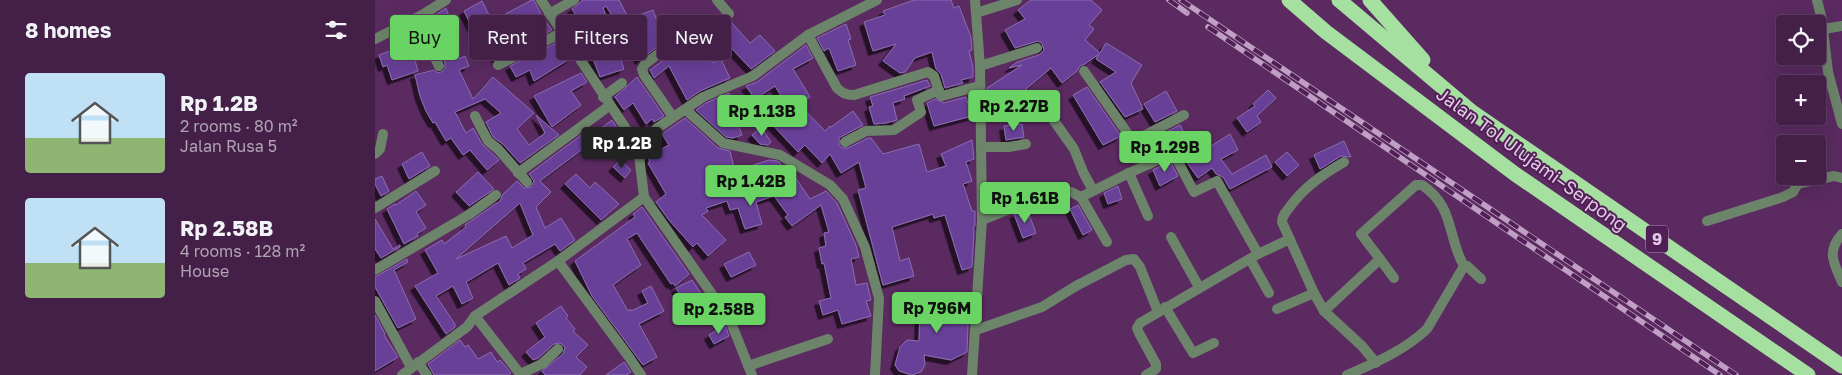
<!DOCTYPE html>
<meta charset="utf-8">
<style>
:root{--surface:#442048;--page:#4e2d52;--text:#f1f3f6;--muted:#afa3b4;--line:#5c3e60;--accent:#69d464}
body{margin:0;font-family:"Golos Text",sans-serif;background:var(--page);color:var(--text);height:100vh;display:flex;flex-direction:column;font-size:19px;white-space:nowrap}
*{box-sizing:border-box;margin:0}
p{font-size:16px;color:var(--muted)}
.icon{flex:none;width:28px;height:28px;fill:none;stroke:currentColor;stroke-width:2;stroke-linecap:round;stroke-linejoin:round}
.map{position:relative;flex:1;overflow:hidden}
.side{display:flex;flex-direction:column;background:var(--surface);width:375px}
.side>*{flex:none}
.banner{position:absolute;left:15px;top:15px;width:475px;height:45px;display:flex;gap:10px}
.tools{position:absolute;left:1401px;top:15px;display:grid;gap:10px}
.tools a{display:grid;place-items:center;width:50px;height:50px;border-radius:5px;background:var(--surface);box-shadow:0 5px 20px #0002,0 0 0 1px var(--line);font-size:25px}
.price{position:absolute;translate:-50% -42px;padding:0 11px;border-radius:5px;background:var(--accent);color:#111;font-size:16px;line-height:32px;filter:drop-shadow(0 1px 2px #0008)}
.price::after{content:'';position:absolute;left:50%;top:30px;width:15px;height:11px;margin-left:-8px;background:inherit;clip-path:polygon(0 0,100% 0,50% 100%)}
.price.active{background:#222;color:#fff}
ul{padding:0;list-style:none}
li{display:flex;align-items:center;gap:15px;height:125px;padding:0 25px}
li span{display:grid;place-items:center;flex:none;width:140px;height:100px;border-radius:5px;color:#555}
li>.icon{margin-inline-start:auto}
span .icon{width:60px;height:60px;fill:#fffc;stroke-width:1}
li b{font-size:21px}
h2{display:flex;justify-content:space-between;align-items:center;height:60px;padding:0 25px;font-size:21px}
.tag{padding:0 18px;border-radius:5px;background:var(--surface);box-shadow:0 5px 20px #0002,0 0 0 1px var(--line);font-size:18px;line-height:45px}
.tag.active{background:var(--accent);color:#111}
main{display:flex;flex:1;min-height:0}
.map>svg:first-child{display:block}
</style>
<main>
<section class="side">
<h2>8 homes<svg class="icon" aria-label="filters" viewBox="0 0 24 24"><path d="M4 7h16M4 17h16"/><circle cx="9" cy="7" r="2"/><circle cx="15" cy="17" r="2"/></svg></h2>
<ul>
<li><span style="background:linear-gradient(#bfe0f5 65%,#8fb573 0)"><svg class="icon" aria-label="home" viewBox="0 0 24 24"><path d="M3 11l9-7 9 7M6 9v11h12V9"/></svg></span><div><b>Rp 1.2B</b><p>2 rooms · 80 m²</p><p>Jalan Rusa 5</p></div></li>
<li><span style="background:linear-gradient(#bfe0f5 65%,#8fb573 0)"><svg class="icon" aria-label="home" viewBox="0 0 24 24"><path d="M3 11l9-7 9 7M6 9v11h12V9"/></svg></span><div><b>Rp 2.58B</b><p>4 rooms · 128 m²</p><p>House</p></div></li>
</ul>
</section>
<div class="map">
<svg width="1467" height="375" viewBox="0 0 1467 375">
<defs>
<filter id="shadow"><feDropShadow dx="-4.5" dy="4.5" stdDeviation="0" flood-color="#0009"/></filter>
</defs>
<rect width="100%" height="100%" fill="#5a2a60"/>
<g fill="#694198" stroke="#8a6db1" fill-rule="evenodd" filter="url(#shadow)">
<polygon points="157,0 159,0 168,18 177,30 121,58 114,46 109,50 106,50 98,40 102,37 89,11 107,1 117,21"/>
<polygon points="208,0 244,0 254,19 278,10 285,29 293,41 287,43 265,60 245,29 250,25 250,18 244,15 238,17 231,6 228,8 233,21 218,29 213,20 206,24 197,9"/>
<polygon points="539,0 576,0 579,8 584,6 596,37 597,50 594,51 598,67 598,77 586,80 588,83 570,88 566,74 561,69 557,52 540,58 530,72 525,73 508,61 521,44 498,51 489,22 510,15 508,11"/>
<polygon points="656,0 716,0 727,10 714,25 719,29 710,40 725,53 731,43 767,65 756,83 768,109 750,117 725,82 741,72 721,59 724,54 710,64 705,66 702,71 687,83 676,68 644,95 642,92 621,105 612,91 612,88 647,65 634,68 642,62 664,55 669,50 667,43 663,41 640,48 630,30 650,19 643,10"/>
<polygon points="71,8 76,22 68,26 84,59 90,56 94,66 84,70 98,99 118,77 159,113 142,129 154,145 170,133 161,115 184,135 145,163 128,144 118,137 111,122 126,113 110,99 80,112 91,133 98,128 107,144 124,160 112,170 95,150 88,155 76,138 71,141 60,122 58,123 51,111 45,96 40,75 59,70 63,73 66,72 70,69 70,63 56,34 58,33 52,21"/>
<polygon points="357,23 375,43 385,35 400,51 376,69 344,35"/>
<polygon points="471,24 476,39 473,40 481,65 463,71 454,48 449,51 442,38"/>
<polygon points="237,34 249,69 225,77 217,56 230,51 224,41"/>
<polygon points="34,38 43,71 17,80 12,65 8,67 4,55 23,48 20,42"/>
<polygon points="321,39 325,39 338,63 346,59 355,78 325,91 312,100 294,66 279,78 275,70 298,53 296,53 298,49 298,51"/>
<polygon points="185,41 196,58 159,81 155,70 141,77 135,66"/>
<polygon points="431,45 438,58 418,69 435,97 424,104 450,131 455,126 456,127 478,111 488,125 464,138 464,145 467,148 473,148 493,138 496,138 508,154 544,144 552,172 571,166 566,154 597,140 599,159 591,162 597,181 588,184 597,211 600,211 600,226 598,227 599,232 597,267 587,270 570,215 559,218 558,214 517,227 525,261 534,258 539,276 508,285 483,190 491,188 484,162 466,173 455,154 447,163 430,145 423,152 393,120 411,104 400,86 380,99 371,86 382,82"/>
<polygon points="206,73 212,82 196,91 206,105 177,127 159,96"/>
<polygon points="262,77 289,116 279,122 277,119 271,124 258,103 249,110 240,97"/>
<polygon points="552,80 555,86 529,96 530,99 518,103 522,120 511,123 499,124 494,107 498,106 495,97"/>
<polygon points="712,87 746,136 728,145 698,95"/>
<polygon points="893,90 901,98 882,116 886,122 872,132 862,118 880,106 878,104"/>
<polygon points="791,91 802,111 780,122 769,104"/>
<polygon points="354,93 367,118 364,120 359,114 367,135 358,138 351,137 321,110 331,103"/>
<polygon points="591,97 597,116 559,126 552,103 560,99 569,103"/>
<polygon points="310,118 343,148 355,151 360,171 394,160 402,161 405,163 409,176 416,171 435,199 451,191 462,203 481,245 484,257 476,259 481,285 492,283 496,300 491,301 496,316 467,324 463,310 448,315 444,301 456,298 449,263 447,264 444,248 451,246 449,233 454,232 446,205 417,226 410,217 413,215 399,196 381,202 387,224 370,229 363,208 355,210 352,201 331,208 333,211 327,215 351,240 333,256 322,243 318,247 294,220 281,202 291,194 273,163 275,162 272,157 294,145 287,134"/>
<polygon points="237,120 244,131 233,139 225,129"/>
<polygon points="647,124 649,137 631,140 629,126"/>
<polygon points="805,125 811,136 776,155 768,144"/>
<polygon points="386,127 396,142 393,145 385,144 377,135"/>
<path d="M209,133L217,142L165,181L176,192L161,207L170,228L186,218L200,240L185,251L180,244L148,263L151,269L143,274L145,278L134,285L123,263L91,282L98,298L87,304L78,286L61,296L80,324V327L71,334L40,286L63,273L50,250L67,240L69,244L91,227L90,225L125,201L128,194L142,181L149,188L156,187L159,181L154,174ZM145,203L158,235L137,248L131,236L81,259Z"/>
<polygon points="855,134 863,150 846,159 857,174 891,155 897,167 855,189 848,177 841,174 837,168 823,178 810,160 824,151 825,153"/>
<polygon points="969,141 976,157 966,156 945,169 939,155"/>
<polygon points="47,152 55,166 34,179 27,164"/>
<polygon points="912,152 924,165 912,176 900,162"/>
<polygon points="245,160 256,170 250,178 238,167"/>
<polygon points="795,161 803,176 785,186 778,170"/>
<polygon points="103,172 119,189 94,206 81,192"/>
<polygon points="201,174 215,188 220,182 244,204 226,220 190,184"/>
<polygon points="7,176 14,191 6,196 0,184 0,179"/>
<polygon points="743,186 747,199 733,204 729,193"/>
<polygon points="41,191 51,205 41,212 51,228 42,234 43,236 29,244 12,209 20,204 21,205"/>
<polygon points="703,205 717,230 708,235 695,209"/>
<polygon points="267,207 314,274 300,286 298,283 296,284 262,233 252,239 266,265 238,285 253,311 255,309 256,311 273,303 267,291 276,286 289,311 264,324 282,357 268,365 217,296 200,261 260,217 258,214"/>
<polygon points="652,209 661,233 648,238 639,214"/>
<polygon points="0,219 18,249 25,245 25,247 6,258 0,249"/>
<polygon points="374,252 381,265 356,277 349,264"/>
<polygon points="32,259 33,262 19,270 41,319 23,328 0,287 0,277"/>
<polygon points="317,280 333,304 316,315 301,288"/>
<polygon points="580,293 594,297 592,352 576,360 549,355 550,365 546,372 537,375 524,371 520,365 525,347 532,340 544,341 545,310 561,299"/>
<polygon points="186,306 193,316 191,318 200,329 198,331 213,345 201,357 212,367 205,375 170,375 167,371 188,354 190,347 185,343 179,344 163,358 158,360 151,352 170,337 161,323"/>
<polygon points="0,315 10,334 9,335 23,357 0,371"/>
<polygon points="350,325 354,336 339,344 334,335"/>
<polygon points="85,340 90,347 93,345 103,359 116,352 122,362 125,360 136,373 133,375 59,375 53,364"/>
<polygon points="249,362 256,372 251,375 231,375"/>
</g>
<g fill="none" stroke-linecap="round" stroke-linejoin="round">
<g stroke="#6c846a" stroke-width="10">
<polyline points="166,0 263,147 269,197 355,320 377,375"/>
<polyline points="342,0 354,14"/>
<polyline points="1442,0 1447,20 1453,72 1467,124"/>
<polyline points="601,13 642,0"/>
<polyline points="174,14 199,0"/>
<polyline points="1449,29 1467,26"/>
<path d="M433,35L462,88C467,93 471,95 479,95L553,72L559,76L565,95L567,96L604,86"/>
<polyline points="0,39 47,15"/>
<polyline points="291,48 270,64 267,69 269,75 298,117"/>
<polyline points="197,49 244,22"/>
<polyline points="1406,56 1410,55"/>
<polyline points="123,65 186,33"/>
<polyline points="64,66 44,24 47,15 71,0"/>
<polyline points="605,66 662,48"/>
<polyline points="709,71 774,164 798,152 819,192 842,181 883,254"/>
<polyline points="228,97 247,83"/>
<polyline points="665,101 699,149 709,174 718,190"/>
<polyline points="311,110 348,143 405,155 455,185 468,199 490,247 504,298 500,375"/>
<polyline points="100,116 113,141 123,149 152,182"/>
<polyline points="759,141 809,115"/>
<polyline points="470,142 491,131 519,130 546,112 542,100 564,90"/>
<polyline points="263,147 281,129 328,97 378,76 433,35 502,0"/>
<polyline points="606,147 634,147 651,144"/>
<polyline points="0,154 5,149 8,134"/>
<path d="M969,162C947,175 929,187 914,208C910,213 907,216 907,222L939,293L949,311L987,346L1001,363"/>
<polyline points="143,173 234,106"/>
<polyline points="754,173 774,164"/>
<polyline points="706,197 732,242"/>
<polyline points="0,208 60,171"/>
<polyline points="607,220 684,189 696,192 706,197 754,173 773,216"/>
<polyline points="1332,221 1408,197 1418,192 1422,185 1426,183 1459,176 1467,178"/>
<path d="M1467,234C1451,252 1459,263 1467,282"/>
<polyline points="796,237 824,287"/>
<polyline points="875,259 894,293"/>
<polyline points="1005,259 1019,278"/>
<polyline points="183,261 254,357 266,375"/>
<polyline points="0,270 95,214 121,195"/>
<polyline points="0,301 36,367"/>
<polyline points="790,307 818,353 839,343"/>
<polyline points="902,309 939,293"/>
<path d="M949,311L1005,259L986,234L1041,185H1047C1080,207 1072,237 1089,266"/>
<polyline points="100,316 146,375"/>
<polyline points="601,330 667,307 701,286 751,260 759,259 765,267 783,312"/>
<polyline points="43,362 52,375"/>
<polyline points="373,366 453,339"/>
<polyline points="145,374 167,364 183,349"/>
<polyline points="27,375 92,327 100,316 183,261 269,197"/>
<polyline points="597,375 607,220 605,66 600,0"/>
<polyline points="771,375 781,369 781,364 764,333 762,328 765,323 883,254 915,239"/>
<path d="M972,375C1000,363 1030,350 1052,329L1089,266H1092L1106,279"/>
</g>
<g stroke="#a5e0a0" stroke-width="15">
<polyline points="914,0 951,32 1140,174 1433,375"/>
<polyline points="964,0 1097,112 1467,366"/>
<polyline points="995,0 1048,60"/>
</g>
<defs>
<g id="rail">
<polyline points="794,0 812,13"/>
<polyline points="806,0 1361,375"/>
<polyline points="833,27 1345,375"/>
</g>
</defs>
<use href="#rail" stroke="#c09fc4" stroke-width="5.5"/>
<use href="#rail" stroke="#4f1f55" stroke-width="4" stroke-dasharray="11" stroke-linecap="butt"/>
</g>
<g text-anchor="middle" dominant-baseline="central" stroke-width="4" stroke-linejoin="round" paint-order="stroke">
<rect fill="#4f1f55" stroke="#b795bb" stroke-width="1" x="1271" y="225.5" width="22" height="27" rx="4"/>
<g font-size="16" font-weight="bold" fill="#e4c8e7">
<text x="1282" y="239">9</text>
</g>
<g font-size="18" fill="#e4c8e7" stroke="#4f1f55">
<text transform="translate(1157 159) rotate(36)">Jalan Tol Ulujami–Serpong</text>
</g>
</g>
</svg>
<div class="tools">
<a><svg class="icon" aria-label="locate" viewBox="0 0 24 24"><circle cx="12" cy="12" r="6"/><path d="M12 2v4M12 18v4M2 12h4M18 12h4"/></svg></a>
<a>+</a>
<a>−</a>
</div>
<b class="price" style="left:639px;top:132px">Rp 2.27B</b>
<b class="price" style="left:387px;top:137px">Rp 1.13B</b>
<b class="price active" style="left:247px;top:169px">Rp 1.2B</b>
<b class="price" style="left:790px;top:173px">Rp 1.29B</b>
<b class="price" style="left:376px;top:207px">Rp 1.42B</b>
<b class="price" style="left:650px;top:224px">Rp 1.61B</b>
<b class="price" style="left:562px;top:334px">Rp 796M</b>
<b class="price" style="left:344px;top:335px">Rp 2.58B</b>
<div class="banner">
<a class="tag active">Buy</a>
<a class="tag">Rent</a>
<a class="tag">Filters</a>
<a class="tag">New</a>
</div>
</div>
</main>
